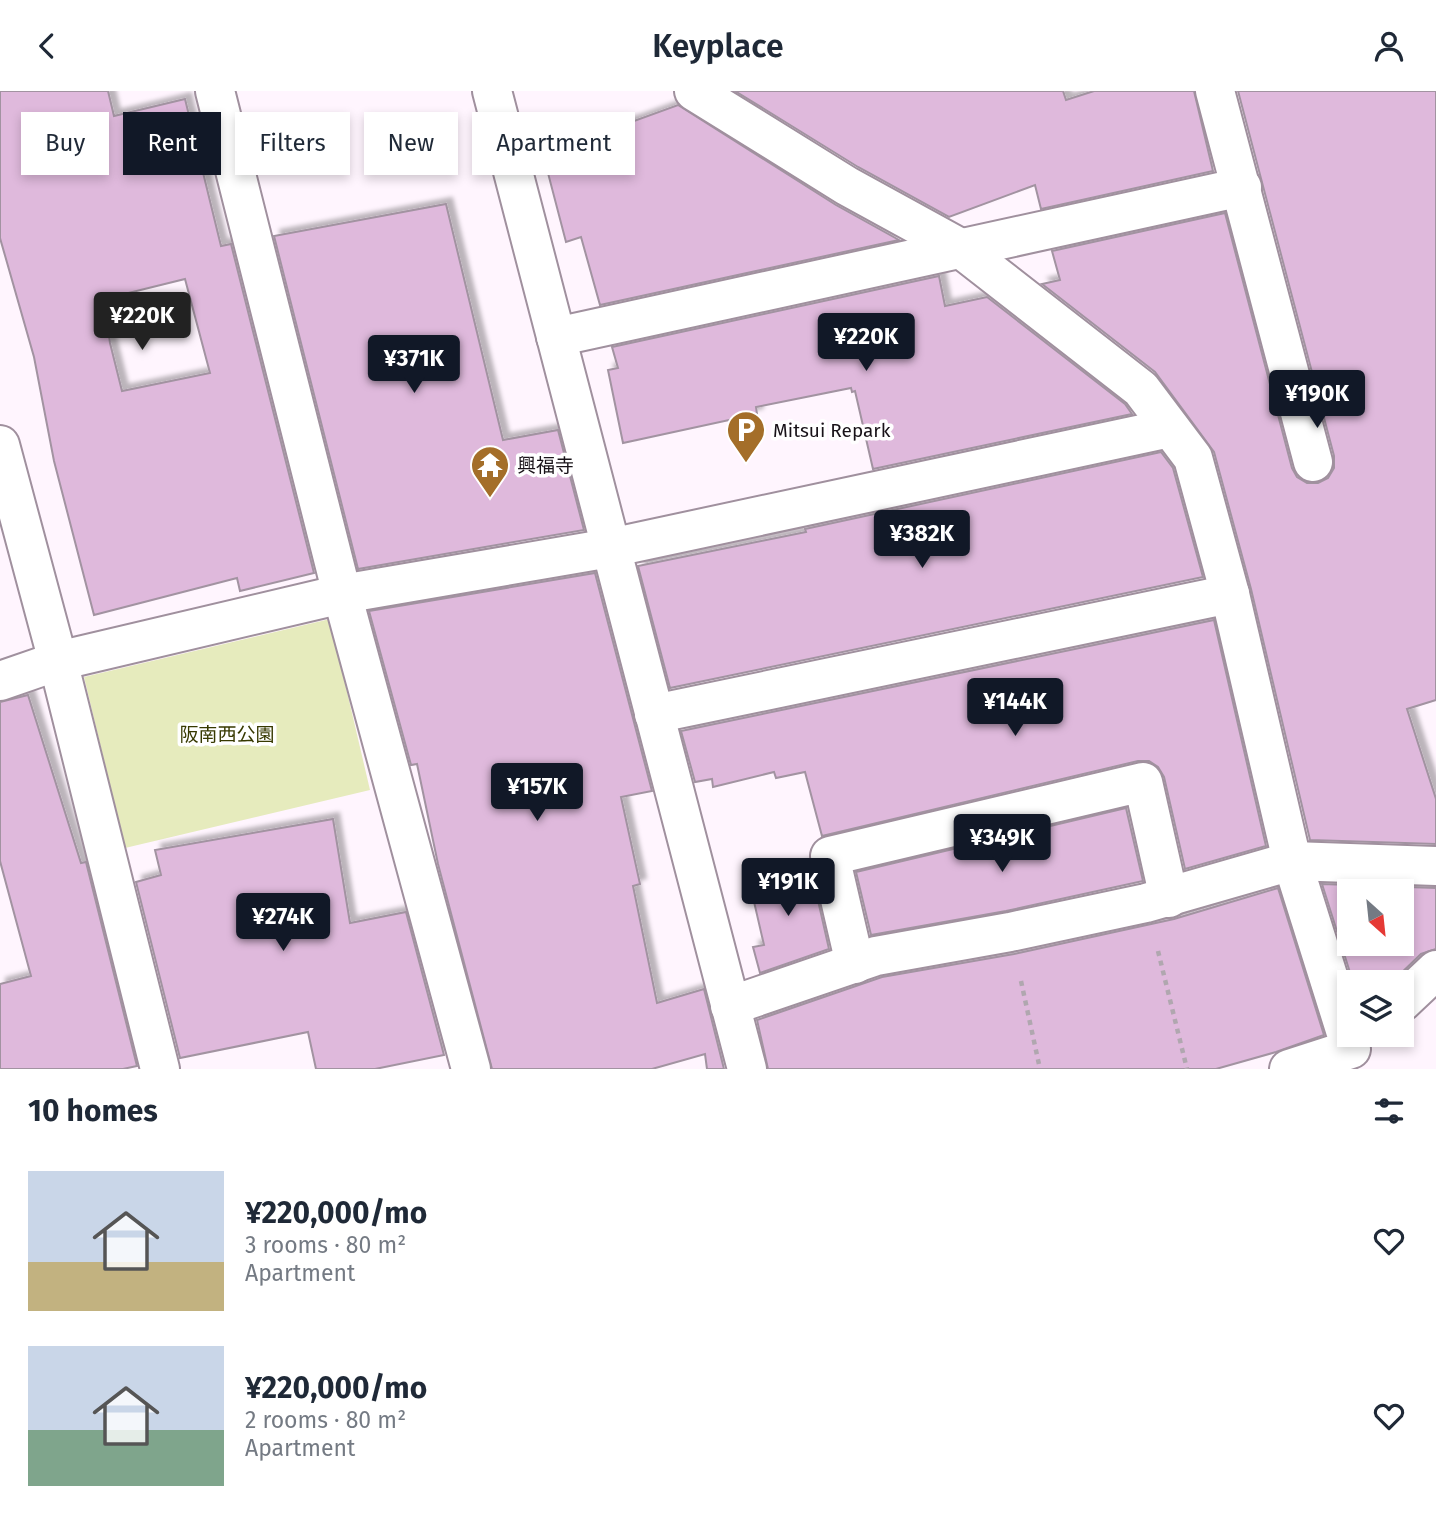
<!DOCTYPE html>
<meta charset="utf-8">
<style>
:root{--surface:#fff;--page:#f2f2f3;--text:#1f2937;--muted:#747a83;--accent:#111827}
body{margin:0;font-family:"Fira Sans","Noto Sans JP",sans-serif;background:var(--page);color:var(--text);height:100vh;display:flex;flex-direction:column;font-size:26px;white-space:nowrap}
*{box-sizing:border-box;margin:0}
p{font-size:23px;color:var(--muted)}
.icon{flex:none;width:38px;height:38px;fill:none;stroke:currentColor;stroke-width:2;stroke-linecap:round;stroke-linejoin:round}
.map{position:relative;height:978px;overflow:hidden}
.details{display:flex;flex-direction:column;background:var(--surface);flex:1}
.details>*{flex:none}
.hud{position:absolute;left:21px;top:21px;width:700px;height:63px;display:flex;gap:14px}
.needle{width:46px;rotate:153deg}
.controls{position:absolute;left:1337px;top:788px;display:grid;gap:14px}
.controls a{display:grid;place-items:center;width:77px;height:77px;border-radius:0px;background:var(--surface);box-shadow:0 4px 10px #0003;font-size:35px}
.price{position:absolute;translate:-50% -60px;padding:0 16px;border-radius:7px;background:var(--accent);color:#fff;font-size:23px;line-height:46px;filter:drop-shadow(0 2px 4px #0008)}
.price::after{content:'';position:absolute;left:50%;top:42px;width:21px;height:16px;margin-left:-10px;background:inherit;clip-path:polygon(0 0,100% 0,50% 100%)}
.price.current{background:#222;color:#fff}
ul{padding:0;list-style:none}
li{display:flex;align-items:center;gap:21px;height:175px;padding:0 28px}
li span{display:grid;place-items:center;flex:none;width:196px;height:140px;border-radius:0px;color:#555}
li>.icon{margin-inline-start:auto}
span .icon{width:84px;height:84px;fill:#fffc;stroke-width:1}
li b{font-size:30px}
h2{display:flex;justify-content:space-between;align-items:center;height:84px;padding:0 28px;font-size:30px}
.chip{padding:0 24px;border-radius:0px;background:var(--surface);box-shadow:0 4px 10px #0003;font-size:24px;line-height:63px}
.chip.current{background:var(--accent);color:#fff}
header{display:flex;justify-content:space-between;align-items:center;height:91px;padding:0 28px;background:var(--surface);font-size:32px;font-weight:600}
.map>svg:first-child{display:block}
</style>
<header><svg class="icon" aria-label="back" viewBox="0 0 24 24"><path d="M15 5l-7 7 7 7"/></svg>Keyplace<svg class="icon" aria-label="person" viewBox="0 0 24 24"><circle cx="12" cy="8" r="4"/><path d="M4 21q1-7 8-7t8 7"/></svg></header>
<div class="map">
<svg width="1436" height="978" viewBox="0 0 1436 978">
<defs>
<filter id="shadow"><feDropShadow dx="6" dy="-6" stdDeviation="2" flood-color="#0004"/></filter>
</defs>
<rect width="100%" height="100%" fill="#fff5fe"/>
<polygon fill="#e6ebbd" points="330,528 370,699 125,757 84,586"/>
<g fill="#dfb9dc" stroke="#a293a1" stroke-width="2" fill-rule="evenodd" filter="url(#shadow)">
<path d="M0,0H108L114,25L185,8L221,155L231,153L314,482L240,500L237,487L94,524L54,370L34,266L0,147ZM185,188L210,282L122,300L110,252L104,208Z"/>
<polygon points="735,0 1063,0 1066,9 1094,0 1194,0 1213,80 1041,118 1035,94 949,126 858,76"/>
<polygon points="1238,0 1436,0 1436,609 1407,618 1436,708 1436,753 1310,749 1251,498 1214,361 1155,281 1042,193 1060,189 1052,160 1225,122 1292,377 1297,386 1307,392 1318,392 1328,387 1334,377 1334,365"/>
<polygon points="678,14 836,114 899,149 600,214 581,146 566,151 543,63"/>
<polygon points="446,113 503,349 558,339 584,439 358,478 274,145"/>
<polygon points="939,185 945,215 987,206 1125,313 1132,323 873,378 855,300 852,301 851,297 756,316 757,323 623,352 608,279 618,277 612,256"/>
<polygon points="1161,361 1173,377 1203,486 670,597 638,475 806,441 805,438"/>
<polygon points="595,482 652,700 621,706 640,793 633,795 657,912 704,898 724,978 707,978 705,963 652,978 492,978 438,773 417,673 411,674 369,520"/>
<polygon points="1214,529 1266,755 1185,778 1164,686 1158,676 1149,670 1138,670 822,745 805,681 776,687 774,681 713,696 712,688 695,691 681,640"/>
<polygon points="28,604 81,772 86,771 137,975 123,978 0,978 0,893 31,885 0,770 0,611"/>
<polygon points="1126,717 1143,790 1006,820 871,844 856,781"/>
<polygon points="333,728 350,832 406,821 444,964 375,978 316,978 308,941 180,967 136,791 161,784 155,759"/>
<polygon points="810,774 829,858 760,882 753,856 764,854 749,789"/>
<path d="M1322,793L1436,797V858L1421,863L1392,891H1353ZM1349,800H1402V852H1349Z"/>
<polygon points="1278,797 1324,944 1276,961 1216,978 768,978 757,929 882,886 1014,863 1174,828"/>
</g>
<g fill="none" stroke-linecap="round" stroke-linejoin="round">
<defs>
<g id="minor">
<polyline points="215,0 342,503 471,978"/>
<polyline points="492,0 747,978"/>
<polyline points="694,0 847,95 960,157 1141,298 1193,367 1230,503 1292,770 1351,958 1289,978"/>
<polyline points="1215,0 1313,371"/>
<polyline points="556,246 1242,96"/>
<polyline points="0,354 58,570 160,978"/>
<polyline points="0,590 58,570 342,503 610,457 1170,337"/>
<polyline points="654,623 1230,503"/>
<polyline points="855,873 830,765 1143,691 1169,807"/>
<polyline points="1402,911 1436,879"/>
<polyline points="730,915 876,865 1010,841 1146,812 1292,770 1436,775"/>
</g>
</defs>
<use href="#minor" stroke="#a0909e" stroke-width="42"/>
<g stroke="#b0a7af" stroke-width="4.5" stroke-dasharray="5 5" stroke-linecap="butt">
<polyline points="1158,860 1187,978"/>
<polyline points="1021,890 1040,978"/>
</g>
<use href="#minor" stroke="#fff" stroke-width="38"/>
</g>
<defs>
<symbol id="parking-pin" viewBox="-11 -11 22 30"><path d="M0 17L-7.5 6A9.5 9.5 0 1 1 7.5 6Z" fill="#a46e29" stroke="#fff"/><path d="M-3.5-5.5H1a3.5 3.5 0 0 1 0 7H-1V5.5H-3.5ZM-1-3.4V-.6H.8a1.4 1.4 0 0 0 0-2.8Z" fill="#fff"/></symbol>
<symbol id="temple-pin" viewBox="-11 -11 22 30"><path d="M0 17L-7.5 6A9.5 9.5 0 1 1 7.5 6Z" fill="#a46e29" stroke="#fff"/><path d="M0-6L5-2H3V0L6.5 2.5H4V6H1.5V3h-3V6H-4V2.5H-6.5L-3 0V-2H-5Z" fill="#fff"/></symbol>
</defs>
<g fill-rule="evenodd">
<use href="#parking-pin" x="724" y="317" width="44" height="60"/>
<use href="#temple-pin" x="468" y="352" width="44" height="60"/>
</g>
<g text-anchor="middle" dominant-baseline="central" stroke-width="7" stroke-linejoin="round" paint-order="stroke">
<g font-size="19" fill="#181218" stroke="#fff" text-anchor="start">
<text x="773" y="339">Mitsui Repark</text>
<text x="517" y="374">興福寺</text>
</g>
<g font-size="19" fill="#373900" stroke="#fff">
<text x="227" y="643">阪南西公園</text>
</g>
</g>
</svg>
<div class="controls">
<a><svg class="needle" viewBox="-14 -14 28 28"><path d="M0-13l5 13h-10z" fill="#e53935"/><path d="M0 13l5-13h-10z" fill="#747a83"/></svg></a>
<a><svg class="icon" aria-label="layers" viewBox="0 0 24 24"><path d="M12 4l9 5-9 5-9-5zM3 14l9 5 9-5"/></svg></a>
</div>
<b class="price current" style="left:142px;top:261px">¥220K</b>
<b class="price" style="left:866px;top:282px">¥220K</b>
<b class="price" style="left:414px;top:304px">¥371K</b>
<b class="price" style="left:1317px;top:339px">¥190K</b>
<b class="price" style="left:922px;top:479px">¥382K</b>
<b class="price" style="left:1015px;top:647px">¥144K</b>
<b class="price" style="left:537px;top:732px">¥157K</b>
<b class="price" style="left:1002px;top:783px">¥349K</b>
<b class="price" style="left:788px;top:827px">¥191K</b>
<b class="price" style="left:283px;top:862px">¥274K</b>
<div class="hud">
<a class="chip">Buy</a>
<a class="chip current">Rent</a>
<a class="chip">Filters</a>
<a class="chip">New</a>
<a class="chip">Apartment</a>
</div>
</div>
<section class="details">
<h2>10 homes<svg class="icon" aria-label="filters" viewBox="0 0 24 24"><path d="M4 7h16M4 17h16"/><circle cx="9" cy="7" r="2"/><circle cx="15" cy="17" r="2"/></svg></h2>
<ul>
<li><span style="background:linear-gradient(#c9d6e8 65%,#c2b280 0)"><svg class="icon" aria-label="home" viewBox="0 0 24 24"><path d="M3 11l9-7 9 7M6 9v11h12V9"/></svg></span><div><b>¥220,000/mo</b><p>3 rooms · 80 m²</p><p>Apartment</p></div><svg class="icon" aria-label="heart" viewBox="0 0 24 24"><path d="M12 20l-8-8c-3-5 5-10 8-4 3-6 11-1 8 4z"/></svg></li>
<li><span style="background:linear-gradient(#c9d6e8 60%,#7fa58c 0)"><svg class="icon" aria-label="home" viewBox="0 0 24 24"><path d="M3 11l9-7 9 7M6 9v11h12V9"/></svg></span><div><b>¥220,000/mo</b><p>2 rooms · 80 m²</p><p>Apartment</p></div><svg class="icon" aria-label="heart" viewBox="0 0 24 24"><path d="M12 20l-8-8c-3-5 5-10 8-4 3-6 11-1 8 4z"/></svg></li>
</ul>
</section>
